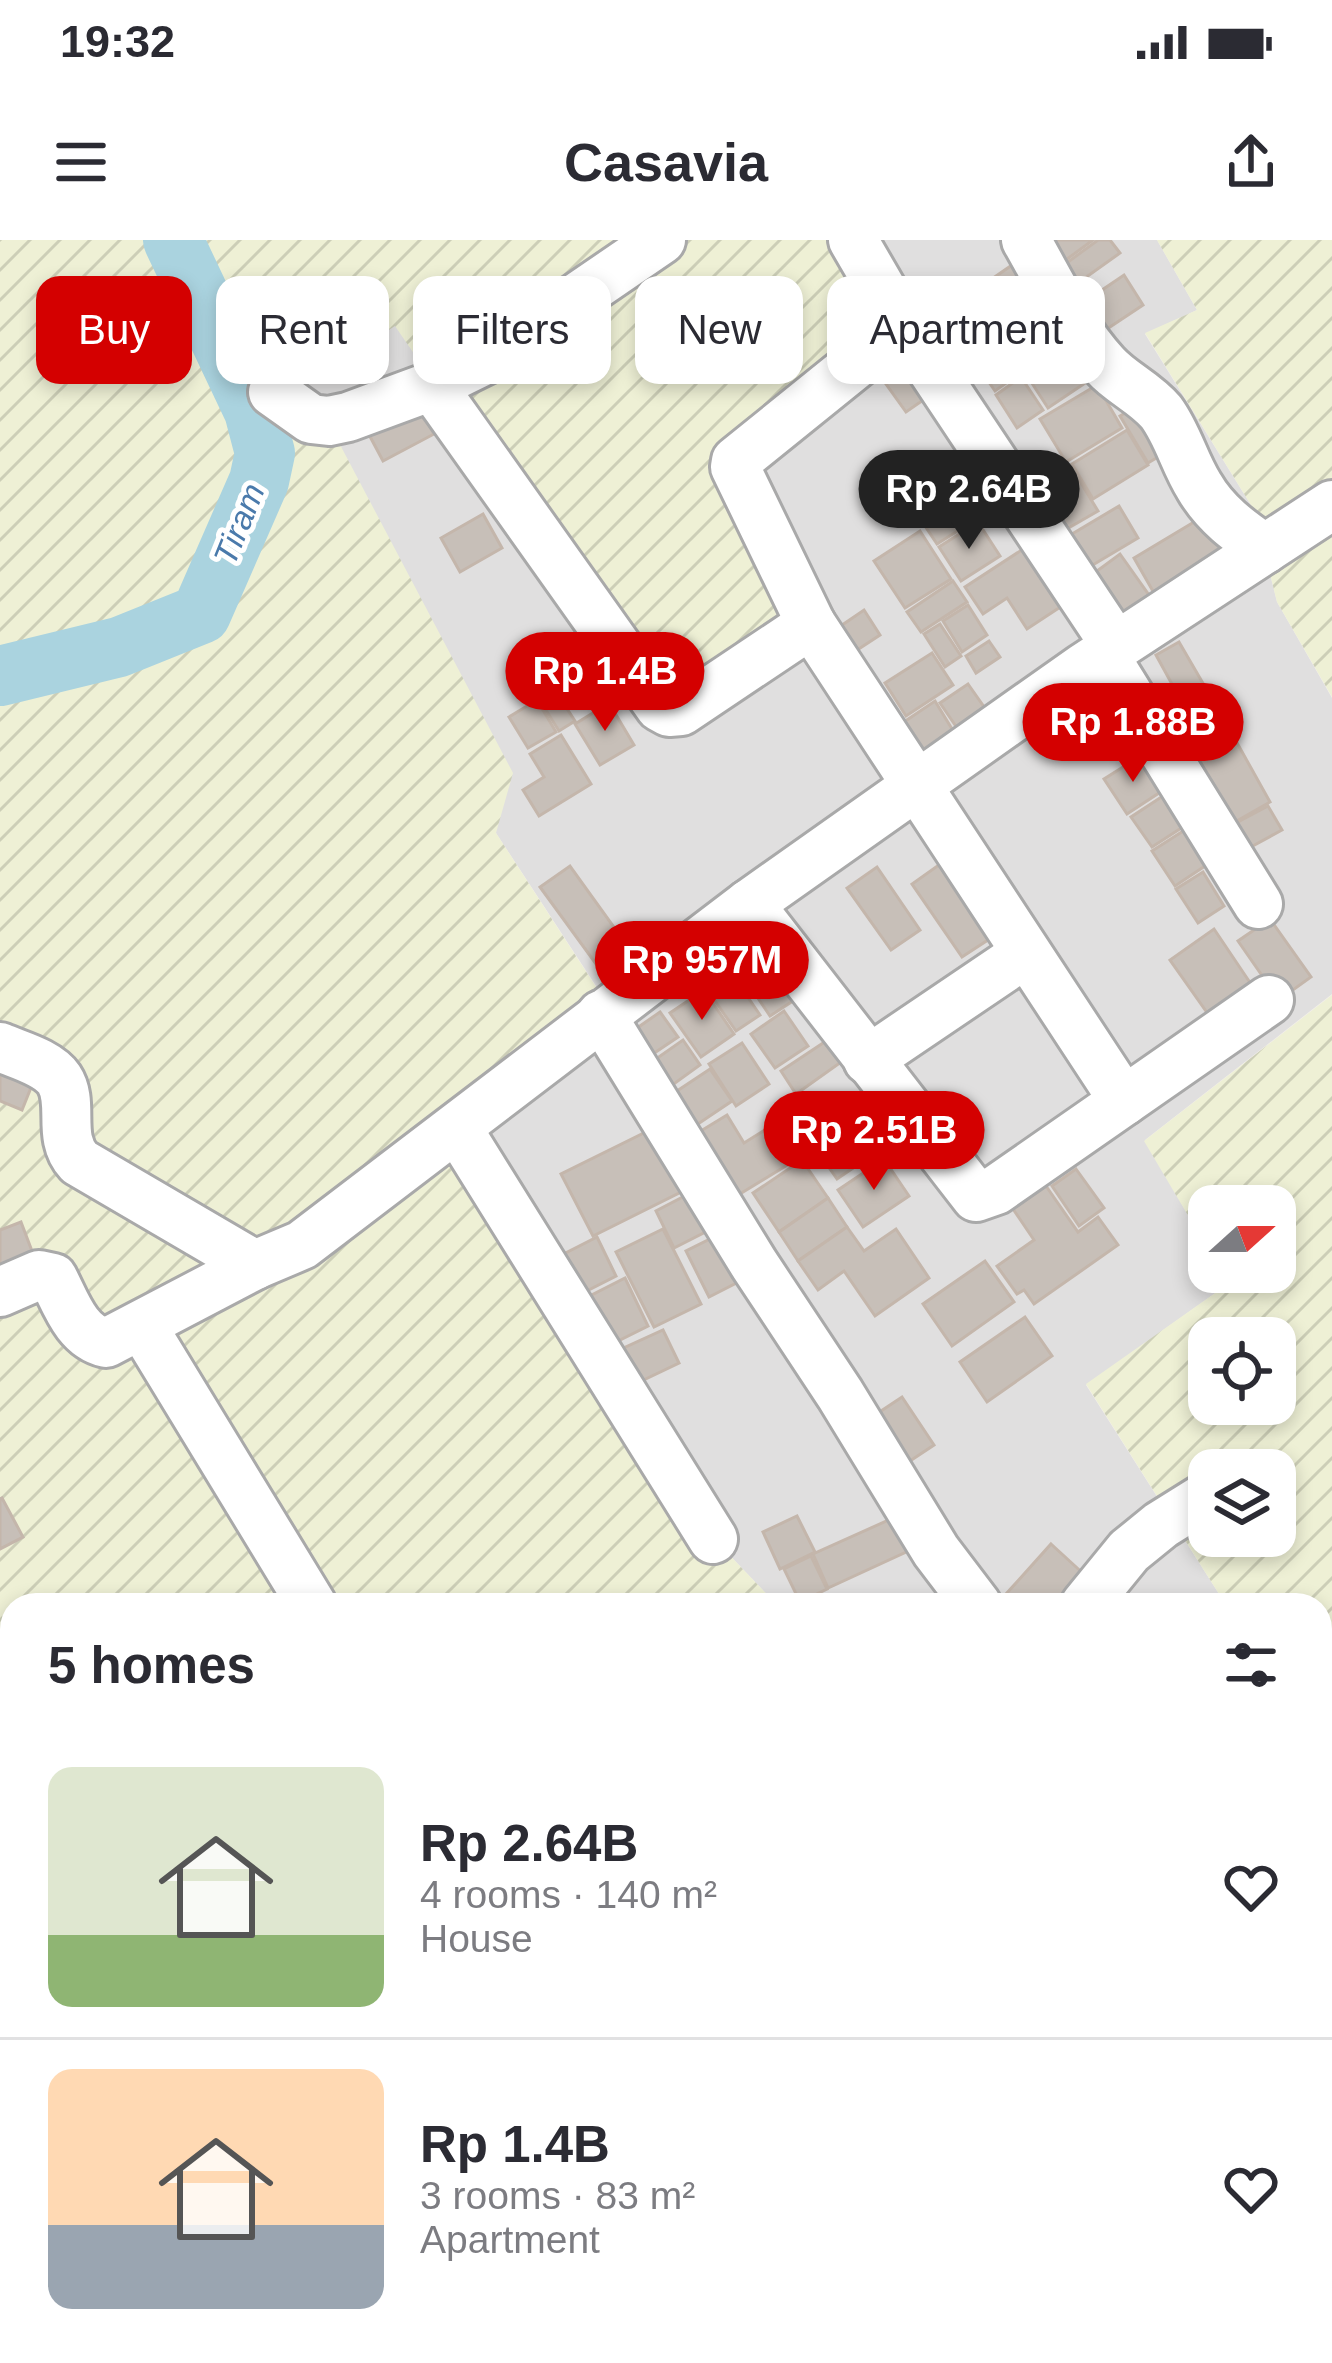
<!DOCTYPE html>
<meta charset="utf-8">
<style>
:root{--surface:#fff;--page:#f2f2f3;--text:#2b2b33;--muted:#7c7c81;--line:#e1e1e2;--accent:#d40000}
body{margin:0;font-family:Arial,sans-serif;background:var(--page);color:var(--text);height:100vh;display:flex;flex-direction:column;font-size:45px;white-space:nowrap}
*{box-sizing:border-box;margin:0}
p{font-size:39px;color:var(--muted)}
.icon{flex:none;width:66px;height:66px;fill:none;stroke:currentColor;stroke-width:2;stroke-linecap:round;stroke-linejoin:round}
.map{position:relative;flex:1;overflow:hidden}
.details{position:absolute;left:0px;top:1353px;width:1332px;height:771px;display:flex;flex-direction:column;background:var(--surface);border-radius:36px 36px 0 0;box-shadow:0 6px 18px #0003}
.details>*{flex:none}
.hud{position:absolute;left:36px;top:36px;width:1260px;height:108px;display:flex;gap:24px}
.needle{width:78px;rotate:69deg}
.tools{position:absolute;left:1188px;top:945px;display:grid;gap:24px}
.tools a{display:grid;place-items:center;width:108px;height:108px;border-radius:24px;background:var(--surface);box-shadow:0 6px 18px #0003;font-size:60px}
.price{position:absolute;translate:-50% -102px;padding:0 27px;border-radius:42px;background:var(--accent);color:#fff;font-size:39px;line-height:78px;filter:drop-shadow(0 3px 6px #0008)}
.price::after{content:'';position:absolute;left:50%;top:72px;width:36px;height:27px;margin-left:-18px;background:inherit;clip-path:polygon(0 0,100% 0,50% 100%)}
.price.active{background:#222;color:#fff}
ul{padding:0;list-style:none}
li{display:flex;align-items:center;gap:36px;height:300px;padding:0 48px}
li+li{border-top:3px solid var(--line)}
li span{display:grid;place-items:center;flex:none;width:336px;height:240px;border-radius:24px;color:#555}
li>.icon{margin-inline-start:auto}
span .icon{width:144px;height:144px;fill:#fffc;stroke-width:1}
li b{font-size:51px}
h2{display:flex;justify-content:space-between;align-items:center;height:144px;padding:0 48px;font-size:51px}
.tag{padding:0 42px;border-radius:24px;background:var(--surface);box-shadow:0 6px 18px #0003;font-size:42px;line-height:108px}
.tag.active{background:var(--accent);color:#fff}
.status{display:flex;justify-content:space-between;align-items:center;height:84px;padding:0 60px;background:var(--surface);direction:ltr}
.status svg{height:33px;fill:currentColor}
header{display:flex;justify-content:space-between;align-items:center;height:156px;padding:0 48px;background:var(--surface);font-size:54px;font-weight:600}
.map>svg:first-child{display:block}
</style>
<div class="status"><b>19:32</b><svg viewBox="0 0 49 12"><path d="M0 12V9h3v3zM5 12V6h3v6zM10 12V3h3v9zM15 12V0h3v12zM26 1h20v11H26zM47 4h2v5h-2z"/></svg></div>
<header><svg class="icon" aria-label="menu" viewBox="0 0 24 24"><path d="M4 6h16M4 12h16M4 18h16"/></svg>Casavia<svg class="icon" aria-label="share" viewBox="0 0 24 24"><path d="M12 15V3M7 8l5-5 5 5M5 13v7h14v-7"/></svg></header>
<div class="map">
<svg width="1332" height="2123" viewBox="0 0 1332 2123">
<defs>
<pattern id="farmland-furrows" width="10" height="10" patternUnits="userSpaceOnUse" patternTransform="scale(3)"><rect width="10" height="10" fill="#eef0d5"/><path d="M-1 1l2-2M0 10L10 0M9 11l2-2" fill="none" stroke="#ccceb7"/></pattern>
<pattern id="water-waves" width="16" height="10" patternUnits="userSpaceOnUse" patternTransform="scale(3)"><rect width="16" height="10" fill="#aad3df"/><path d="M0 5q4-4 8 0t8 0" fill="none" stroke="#92b5bf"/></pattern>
</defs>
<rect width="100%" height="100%" fill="#f2efe9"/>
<polygon fill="#e0dfdf" points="840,0 1157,0 1197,70 1145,94 1254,270 1277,362 1332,458 1332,754 1145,900 1209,1011 1209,1032 1221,1032 1228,1044 1086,1145 1226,1365 777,1365 695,1279 468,900 613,772 496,593 307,142 395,85 667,481 734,245"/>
<polygon fill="#ebdbe8" points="1332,2037 1332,2123 1113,2123 1141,2112 1320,2112 1320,2042"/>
<g fill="url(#farmland-furrows)" fill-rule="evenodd">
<polygon points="0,0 840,0 897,104 734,245 814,386 667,482 395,86 307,142 513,533 496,593 613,773 469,900 695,1279 777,1365 12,1365 12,2112 16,2112 0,2118"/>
<polygon points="1157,0 1332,0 1332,457 1277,362 1254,270 1145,93 1197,70"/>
<path d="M1332,755V1532L1320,1513V1365H1226L1086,1144L1228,1044L1221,1032H1275V966H1209V1011L1144,901ZM1209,1098H1275V1164H1209ZM1209,1230H1275V1296H1209Z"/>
</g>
<g fill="url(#water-waves)">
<polygon points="1332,1666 1332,2034 1320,2038 1320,1671"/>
<polygon points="171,2112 1124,2112 1095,2123 143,2123"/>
</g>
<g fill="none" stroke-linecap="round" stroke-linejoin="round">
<polyline stroke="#aad3df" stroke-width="60" points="0,436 119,407 201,374 259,241 265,213 254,171 173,0"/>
</g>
<g fill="#c7bfb8" stroke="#c4b6ab" stroke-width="3">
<polygon points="1035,0 1093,0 1055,28"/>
<polygon points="1098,0 1110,0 1120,13 1071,48 1057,30"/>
<polygon points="1028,14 1059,60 1019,86 989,41"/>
<polygon points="1124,35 1143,65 1095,97 1066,53 1087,39 1096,54"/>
<polygon points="1056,70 1072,95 1024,128 1008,103"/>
<polygon points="998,102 1019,134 995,151 973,119"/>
<polygon points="1071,104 1094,137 1048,168 1026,134"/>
<polygon points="902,112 932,154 906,172 876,130"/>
<polygon points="1021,137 1043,170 1017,188 996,155"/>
<polygon points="1097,145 1122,188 1066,222 1040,179"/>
<polygon points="416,161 434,194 383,221 366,189"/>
<polygon points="1145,161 1173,208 1148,223 1120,176"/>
<polygon points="1127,190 1148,225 1093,259 1072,224"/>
<polygon points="1078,238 1098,271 1058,294 1038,261"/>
<polygon points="959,255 975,280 937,304 921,280"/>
<polygon points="1119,266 1138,298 1086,329 1067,297"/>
<polygon points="1209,273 1231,308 1154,353 1134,318"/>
<polygon points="483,274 502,308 460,332 441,298"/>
<polygon points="978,282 1000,316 961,341 939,307"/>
<polygon points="920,291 951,339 905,368 874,321"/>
<polygon points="1040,298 1077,356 1027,389 1007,358 983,374 965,347"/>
<polygon points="1120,314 1156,365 1118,392 1082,342"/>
<polygon points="953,341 967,362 921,392 907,372"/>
<polygon points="968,365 987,395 962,412 943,381"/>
<polygon points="864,370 880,395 845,418 829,394"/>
<polygon points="940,384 961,416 945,427 924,394"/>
<polygon points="989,401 1000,417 976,433 966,416"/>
<polygon points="1179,402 1208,452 1184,466 1156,415"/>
<polygon points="932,413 953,445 906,476 885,443"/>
<polygon points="968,444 996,484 968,504 940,463"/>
<polygon points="1122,453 1136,481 1090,505 1076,476"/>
<polygon points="1210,455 1234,498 1190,523 1166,480"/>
<polygon points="560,458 575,481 559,491 544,467"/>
<polygon points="537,460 556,492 528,508 509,477"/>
<polygon points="935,461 963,507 924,534 895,488"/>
<polygon points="609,463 634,505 600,525 575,484"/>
<polygon points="561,495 591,544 539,576 523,550 544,537 530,514"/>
<polygon points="1236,501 1270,562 1235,582 1200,521"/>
<polygon points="1139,517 1162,551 1127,574 1104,539"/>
<polygon points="1169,552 1189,583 1152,607 1131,577"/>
<polygon points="1268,566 1282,590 1249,608 1236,583"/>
<polygon points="1191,586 1214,620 1175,646 1152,611"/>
<polygon points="943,622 994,696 962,717 912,644"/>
<polygon points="570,626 649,736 620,757 540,647"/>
<polygon points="877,627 920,690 891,710 847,648"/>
<polygon points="1203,632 1224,666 1198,683 1176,649"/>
<polygon points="1270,679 1311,737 1279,760 1238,701"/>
<polygon points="1214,689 1251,744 1208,774 1170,720"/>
<polygon points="765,695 805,753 770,776 731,718"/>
<polygon points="730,731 760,775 736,791 706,748"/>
<polygon points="704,750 734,794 701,817 670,773"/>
<polygon points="784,771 808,806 775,828 751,794"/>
<polygon points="660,772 678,797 647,818 630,793"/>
<polygon points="829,799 844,820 796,854 781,831"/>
<polygon points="683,800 700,825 671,846 653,821"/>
<polygon points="742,803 769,844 736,866 709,824"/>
<polygon points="710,829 732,861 695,886 674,853"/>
<polygon points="0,833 32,845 22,870 0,861"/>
<polygon points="862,863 890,903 837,939 809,899"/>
<polygon points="727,875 744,903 781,880 802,916 730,960 691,897"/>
<polygon points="660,885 691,947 593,996 561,934"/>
<polygon points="884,919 909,956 863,987 838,950"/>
<polygon points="802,920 828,958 779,992 753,953"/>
<polygon points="1076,929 1104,968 1079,986 1052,946"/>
<polygon points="1046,946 1078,992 1098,977 1118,1005 1034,1064 1024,1050 1017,1054 997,1026 1034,1000 1013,969"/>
<polygon points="702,947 721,984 674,1008 656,971"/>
<polygon points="828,958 847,987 798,1021 779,992"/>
<polygon points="21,982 38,1027 0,1042 0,990"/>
<polygon points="847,987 864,1011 896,989 929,1038 875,1076 844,1031 818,1050 798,1021"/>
<polygon points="663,989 701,1064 654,1087 616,1012"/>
<polygon points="728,990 750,1036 709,1057 686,1011"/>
<polygon points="597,997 616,1036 571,1059 552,1020"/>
<polygon points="985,1021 1014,1062 952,1106 923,1064"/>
<polygon points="625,1038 648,1086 604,1108 580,1061"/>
<polygon points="1025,1077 1052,1116 987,1162 960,1122"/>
<polygon points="663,1090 679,1123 633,1145 617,1111"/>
<polygon points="902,1157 934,1205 901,1227 869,1179"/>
<polygon points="2,1258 23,1297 0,1309 0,1259"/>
<polygon points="902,1274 917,1307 828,1348 813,1314"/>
<polygon points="797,1276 815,1312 780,1329 763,1292"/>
<polygon points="1051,1304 1087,1337 1062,1365 1018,1365 1006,1354"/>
<polygon points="811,1316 827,1349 800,1362 784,1329"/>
<polygon points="12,1385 12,1428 0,1435 0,1391"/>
<polygon points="0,1462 12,1488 12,1503 0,1509"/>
</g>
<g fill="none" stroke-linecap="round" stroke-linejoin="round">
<defs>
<g id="minor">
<path d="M1026,0C1050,42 1072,89 1105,125C1121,143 1144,152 1161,172C1178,195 1184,222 1199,246C1215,274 1239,291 1265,309"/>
<polyline points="903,86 1116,406"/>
<polyline points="432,146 660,467 669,472 681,471 811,384 1124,861"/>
<polyline points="273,152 311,179 329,181 348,177 432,146 487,119 661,0"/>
<polyline points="811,384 735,227 736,221 903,86 853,0"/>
<polyline points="1104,415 1258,664"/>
<polyline points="749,664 976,957 996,950 1269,760"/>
<polyline points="601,775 754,1024 840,1154 936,1311 977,1365"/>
<path d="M0,807C18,815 47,822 59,839C75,863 56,897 79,922L255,1025"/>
<polyline points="868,820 1026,713"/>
<polyline points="457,888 713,1299"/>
<path d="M0,1052L39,1035L53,1038C66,1063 76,1096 106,1103L255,1025L302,1005L749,664L1083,428L1332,265"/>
<polyline points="142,1086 312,1365"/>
<polyline points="1085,1365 1129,1311 1161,1285 1209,1255"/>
<polyline points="0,1578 12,1572"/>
<polyline points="1320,1604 1332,1617"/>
<polyline points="1320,2068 1332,2064"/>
<polyline points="97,2123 125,2112"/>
<polyline points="1172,2123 1202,2112"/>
</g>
</defs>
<use href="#minor" stroke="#a9a9a9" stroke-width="54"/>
<use href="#minor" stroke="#fff" stroke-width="48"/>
</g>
<g text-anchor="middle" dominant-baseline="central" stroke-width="10" stroke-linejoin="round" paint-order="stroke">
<g font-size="33" font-style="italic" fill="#4a7aab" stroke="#fff">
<text transform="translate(239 284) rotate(-68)">Tiram</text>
</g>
</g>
</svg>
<div class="tools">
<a><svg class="needle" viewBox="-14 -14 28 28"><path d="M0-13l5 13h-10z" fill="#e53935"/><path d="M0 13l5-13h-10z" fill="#7c7c81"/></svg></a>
<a><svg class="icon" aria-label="locate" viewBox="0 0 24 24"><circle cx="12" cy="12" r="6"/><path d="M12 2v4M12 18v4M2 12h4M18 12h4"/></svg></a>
<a><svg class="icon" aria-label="layers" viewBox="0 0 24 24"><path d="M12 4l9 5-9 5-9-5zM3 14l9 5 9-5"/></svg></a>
</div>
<b class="price active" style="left:969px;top:312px">Rp 2.64B</b>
<b class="price" style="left:605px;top:494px">Rp 1.4B</b>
<b class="price" style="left:1133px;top:545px">Rp 1.88B</b>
<b class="price" style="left:702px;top:783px">Rp 957M</b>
<b class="price" style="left:874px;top:953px">Rp 2.51B</b>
<div class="hud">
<a class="tag active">Buy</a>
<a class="tag">Rent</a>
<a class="tag">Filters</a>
<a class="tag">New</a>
<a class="tag">Apartment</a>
</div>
<section class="details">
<h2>5 homes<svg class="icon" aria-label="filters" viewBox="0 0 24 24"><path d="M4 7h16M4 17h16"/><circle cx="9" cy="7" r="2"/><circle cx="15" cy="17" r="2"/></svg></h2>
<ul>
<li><span style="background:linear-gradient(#dfe7d0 70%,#8fb573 0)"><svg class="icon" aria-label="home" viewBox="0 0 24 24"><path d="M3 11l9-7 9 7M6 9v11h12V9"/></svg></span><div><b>Rp 2.64B</b><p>4 rooms · 140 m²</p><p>House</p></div><svg class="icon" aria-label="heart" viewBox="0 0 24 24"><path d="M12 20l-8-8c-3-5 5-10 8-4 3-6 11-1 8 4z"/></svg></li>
<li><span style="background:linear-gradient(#ffd9b3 65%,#9aa5b1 0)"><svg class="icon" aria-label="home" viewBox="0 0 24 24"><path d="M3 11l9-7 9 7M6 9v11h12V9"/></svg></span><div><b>Rp 1.4B</b><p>3 rooms · 83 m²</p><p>Apartment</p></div><svg class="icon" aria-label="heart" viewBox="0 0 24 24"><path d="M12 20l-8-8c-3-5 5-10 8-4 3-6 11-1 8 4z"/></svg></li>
</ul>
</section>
</div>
